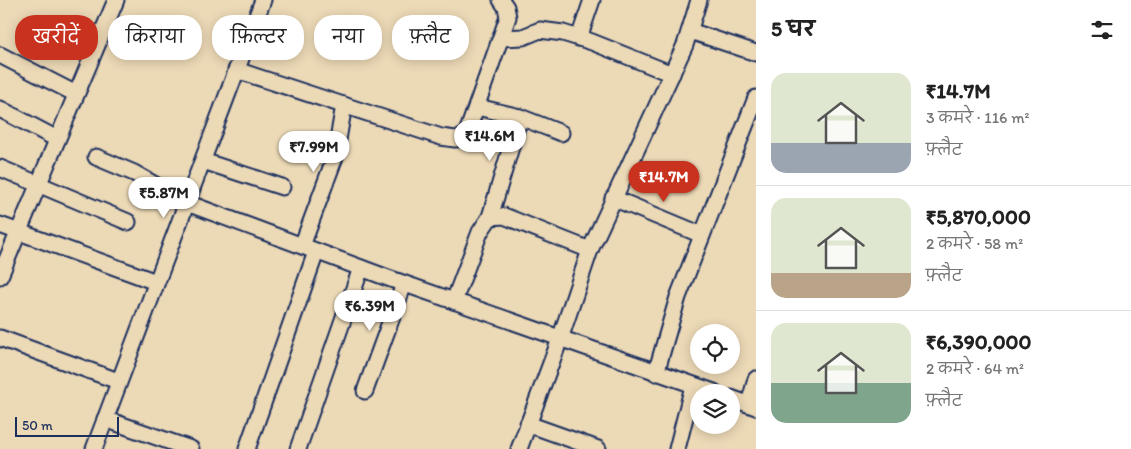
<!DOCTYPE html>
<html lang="hi">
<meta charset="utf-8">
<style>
:root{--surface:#fff;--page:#f6f6f6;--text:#222;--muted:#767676;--line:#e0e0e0;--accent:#c8321e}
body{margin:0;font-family:Itim,"Playpen Sans Deva",sans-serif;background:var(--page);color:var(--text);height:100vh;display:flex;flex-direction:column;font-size:19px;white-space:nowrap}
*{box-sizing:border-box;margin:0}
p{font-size:16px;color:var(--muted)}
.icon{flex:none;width:28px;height:28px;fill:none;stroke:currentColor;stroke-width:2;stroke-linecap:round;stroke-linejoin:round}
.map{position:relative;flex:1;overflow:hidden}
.drawer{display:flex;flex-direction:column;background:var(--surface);width:375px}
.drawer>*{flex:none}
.guide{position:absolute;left:15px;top:15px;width:475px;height:45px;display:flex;gap:10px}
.tools{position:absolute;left:690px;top:324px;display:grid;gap:10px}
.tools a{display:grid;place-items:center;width:50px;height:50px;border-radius:50%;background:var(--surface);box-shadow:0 2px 12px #0003;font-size:25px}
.scale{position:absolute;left:15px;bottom:12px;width:104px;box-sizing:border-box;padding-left:5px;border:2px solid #1b2f5e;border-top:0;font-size:14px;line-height:18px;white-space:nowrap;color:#1b2f5e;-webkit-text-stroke:4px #ecd9b6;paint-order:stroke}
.price{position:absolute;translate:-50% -42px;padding:0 11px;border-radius:18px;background:#fff;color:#222;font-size:16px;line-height:32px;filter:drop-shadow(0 1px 2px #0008)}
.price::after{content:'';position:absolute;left:50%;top:30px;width:15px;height:11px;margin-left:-8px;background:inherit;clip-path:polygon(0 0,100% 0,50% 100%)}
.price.current{background:var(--accent);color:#fff}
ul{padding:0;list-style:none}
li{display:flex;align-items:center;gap:15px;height:125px;padding:0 15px}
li+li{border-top:1px solid var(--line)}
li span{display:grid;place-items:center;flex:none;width:140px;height:100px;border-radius:15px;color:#555}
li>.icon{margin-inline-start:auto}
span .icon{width:60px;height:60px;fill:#fffc;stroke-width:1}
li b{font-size:21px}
h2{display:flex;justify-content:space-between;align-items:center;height:60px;padding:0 15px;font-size:21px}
.tag{padding:0 18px;border-radius:20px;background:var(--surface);box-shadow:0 2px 12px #0003;font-size:18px;line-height:45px}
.tag.current{background:var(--accent);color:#fff}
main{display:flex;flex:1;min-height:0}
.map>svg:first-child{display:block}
</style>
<main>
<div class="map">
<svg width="756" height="449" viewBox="0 0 756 449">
<rect width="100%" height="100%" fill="#ecd9b6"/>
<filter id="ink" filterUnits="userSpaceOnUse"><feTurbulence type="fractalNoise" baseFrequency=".02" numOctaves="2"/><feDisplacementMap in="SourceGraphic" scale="10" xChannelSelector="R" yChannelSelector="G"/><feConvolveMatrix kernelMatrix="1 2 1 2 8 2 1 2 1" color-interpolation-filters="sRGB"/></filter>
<g filter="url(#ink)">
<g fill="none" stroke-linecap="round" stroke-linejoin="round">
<defs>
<g id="minor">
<polyline points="690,31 756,53"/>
<polyline points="502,38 523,37 540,30 563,33 592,42 672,74"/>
<polyline points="579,38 592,0"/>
<polyline points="0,55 76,94"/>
<polyline points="236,70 441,137 455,139 463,138 468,130 508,17 506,7 501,0"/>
<polyline points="477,107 520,117 561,133"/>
<polyline points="0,109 57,139"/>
<polyline points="96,157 134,173 187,203 388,278 714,392"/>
<polyline points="203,161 282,187"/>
<polyline points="0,168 128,222"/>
<polyline points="613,198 702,235"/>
<polyline points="490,217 520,117"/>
<polyline points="0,225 156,282"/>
<polyline points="302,246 335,157 344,105"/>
<polyline points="0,276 116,0"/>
<polyline points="454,301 480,232 490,217 504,216 590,250"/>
<polyline points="0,338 118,381"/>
<polyline points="656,373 678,297 756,98"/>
<polyline points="365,391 404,284"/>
<polyline points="731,398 756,407"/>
<polyline points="749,404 756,379"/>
<polyline points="105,419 191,449"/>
<polyline points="528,424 598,449"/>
<polyline points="94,449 263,0"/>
<polyline points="247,449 316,252"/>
<polyline points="298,449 361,268"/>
<polyline points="519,449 560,339 590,250 685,45 699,0"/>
<polyline points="677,449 693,386"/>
</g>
</defs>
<use href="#minor" stroke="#1b2f5e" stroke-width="19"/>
<use href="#minor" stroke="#ecd9b6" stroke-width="15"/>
</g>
</g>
</svg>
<div class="tools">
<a><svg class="icon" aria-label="locate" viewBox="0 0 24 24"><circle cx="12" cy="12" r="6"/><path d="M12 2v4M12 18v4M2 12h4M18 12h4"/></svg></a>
<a><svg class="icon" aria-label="layers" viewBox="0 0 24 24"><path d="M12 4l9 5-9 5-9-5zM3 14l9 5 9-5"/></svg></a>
</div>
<div class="scale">50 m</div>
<b class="price" style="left:490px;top:162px">₹14.6M</b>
<b class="price" style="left:314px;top:173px">₹7.99M</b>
<b class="price current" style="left:664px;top:203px">₹14.7M</b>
<b class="price" style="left:164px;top:219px">₹5.87M</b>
<b class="price" style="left:370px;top:332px">₹6.39M</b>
<div class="guide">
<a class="tag current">खरीदें</a>
<a class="tag">किराया</a>
<a class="tag">फ़िल्टर</a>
<a class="tag">नया</a>
<a class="tag">फ़्लैट</a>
</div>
</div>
<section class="drawer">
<h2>5 घर<svg class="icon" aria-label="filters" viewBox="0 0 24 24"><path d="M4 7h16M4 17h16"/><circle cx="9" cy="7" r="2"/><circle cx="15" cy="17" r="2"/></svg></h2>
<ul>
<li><span style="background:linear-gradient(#dfe7d0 70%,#9aa5b1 0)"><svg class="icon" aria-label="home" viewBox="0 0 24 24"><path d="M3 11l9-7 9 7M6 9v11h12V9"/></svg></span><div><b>₹14.7M</b><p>3 कमरे · 116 m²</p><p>फ़्लैट</p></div></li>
<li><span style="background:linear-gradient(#dfe7d0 75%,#b9a48a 0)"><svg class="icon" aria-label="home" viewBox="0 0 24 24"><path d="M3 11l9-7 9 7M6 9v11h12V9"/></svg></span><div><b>₹5,870,000</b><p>2 कमरे · 58 m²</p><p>फ़्लैट</p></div></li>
<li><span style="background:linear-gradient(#dfe7d0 60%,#7fa58c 0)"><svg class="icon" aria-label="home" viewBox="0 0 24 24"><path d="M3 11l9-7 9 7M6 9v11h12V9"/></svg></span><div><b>₹6,390,000</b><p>2 कमरे · 64 m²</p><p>फ़्लैट</p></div></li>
</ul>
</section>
</main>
